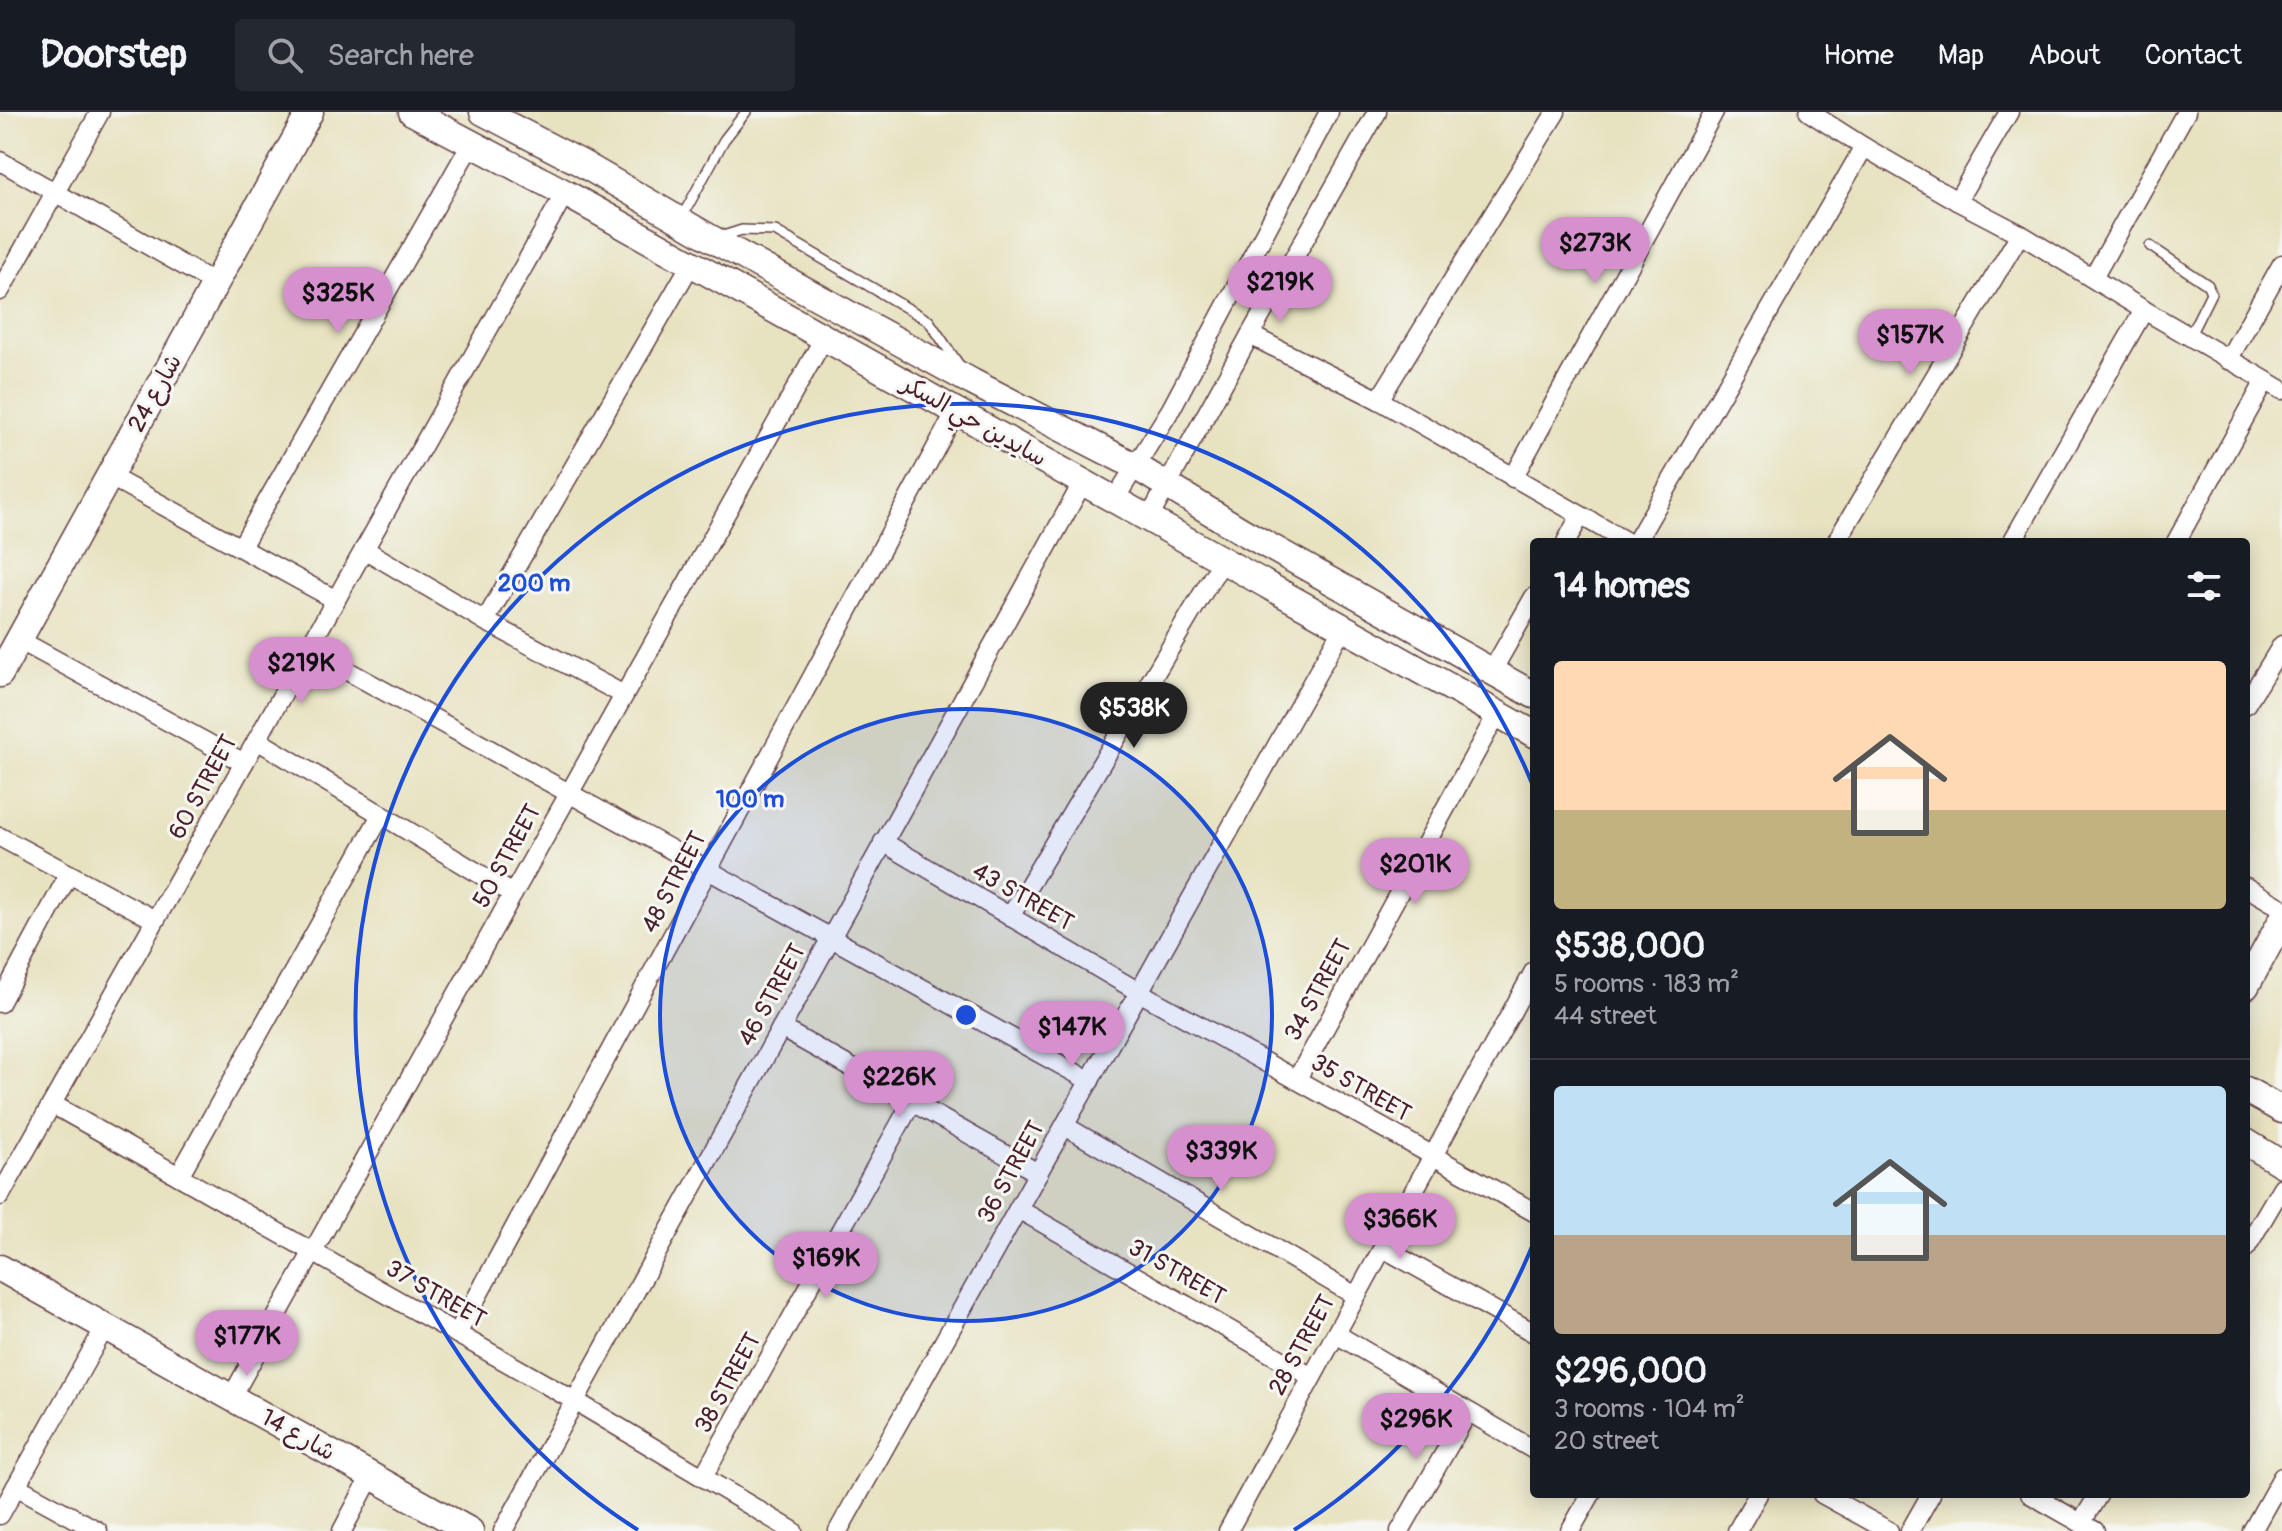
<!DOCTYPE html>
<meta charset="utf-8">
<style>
:root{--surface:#171b24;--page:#242831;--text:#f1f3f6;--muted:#9ea1a6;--line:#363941;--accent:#d690ce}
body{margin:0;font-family:Pangolin,"Playpen Sans Arabic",sans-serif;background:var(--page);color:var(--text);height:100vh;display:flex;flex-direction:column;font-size:30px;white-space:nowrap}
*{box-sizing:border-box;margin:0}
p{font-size:26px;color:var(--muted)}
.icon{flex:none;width:44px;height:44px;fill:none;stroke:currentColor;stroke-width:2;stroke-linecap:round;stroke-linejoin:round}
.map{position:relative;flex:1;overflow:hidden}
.panel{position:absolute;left:1530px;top:426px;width:720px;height:960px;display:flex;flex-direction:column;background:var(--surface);border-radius:8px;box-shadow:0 4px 20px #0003}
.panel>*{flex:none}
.price{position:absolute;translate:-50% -68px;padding:0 18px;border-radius:28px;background:var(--accent);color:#111;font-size:26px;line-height:52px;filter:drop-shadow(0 2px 4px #0008)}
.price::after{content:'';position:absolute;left:50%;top:48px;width:24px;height:18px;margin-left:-12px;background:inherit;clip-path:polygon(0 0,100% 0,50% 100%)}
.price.selected{background:#222;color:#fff}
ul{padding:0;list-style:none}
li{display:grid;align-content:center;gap:16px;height:424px;padding:0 24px}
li+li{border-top:2px solid var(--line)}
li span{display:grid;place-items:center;height:248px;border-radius:8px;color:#555}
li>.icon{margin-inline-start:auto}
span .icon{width:144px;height:144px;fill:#fffc;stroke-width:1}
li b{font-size:34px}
h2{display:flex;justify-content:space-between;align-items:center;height:96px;padding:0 24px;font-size:34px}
header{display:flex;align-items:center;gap:48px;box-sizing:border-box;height:112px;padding:0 40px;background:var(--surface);border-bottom:2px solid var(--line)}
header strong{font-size:38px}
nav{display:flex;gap:44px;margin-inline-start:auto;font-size:28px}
.search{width:560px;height:72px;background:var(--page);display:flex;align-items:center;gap:20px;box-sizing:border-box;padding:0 28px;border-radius:8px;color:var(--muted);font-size:30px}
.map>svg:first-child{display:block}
</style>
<header>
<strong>Doorstep</strong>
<div class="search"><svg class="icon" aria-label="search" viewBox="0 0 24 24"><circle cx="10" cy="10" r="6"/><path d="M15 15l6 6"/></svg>Search here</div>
<nav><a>Home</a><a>Map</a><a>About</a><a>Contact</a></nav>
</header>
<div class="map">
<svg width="2282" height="1419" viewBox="0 0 2282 1419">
<rect width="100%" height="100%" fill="#f6f6f2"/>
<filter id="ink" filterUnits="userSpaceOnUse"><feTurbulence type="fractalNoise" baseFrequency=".0125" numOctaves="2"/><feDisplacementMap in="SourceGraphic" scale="16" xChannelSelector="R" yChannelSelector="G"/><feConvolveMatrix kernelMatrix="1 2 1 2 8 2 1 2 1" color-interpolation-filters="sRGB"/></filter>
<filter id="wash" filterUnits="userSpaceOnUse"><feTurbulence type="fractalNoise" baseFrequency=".006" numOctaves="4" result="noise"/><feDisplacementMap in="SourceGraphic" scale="32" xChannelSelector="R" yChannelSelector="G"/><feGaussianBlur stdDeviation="1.8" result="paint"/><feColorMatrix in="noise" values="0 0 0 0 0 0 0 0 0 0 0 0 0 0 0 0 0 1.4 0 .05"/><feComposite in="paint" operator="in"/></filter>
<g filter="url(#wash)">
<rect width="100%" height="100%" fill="#e7e2c0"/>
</g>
<g filter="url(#ink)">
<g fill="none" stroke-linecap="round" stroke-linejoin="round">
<defs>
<g id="lane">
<polyline points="682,105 724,28 746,0"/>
<polyline points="720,125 742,118 775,119 929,209 959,253"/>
<polyline points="2150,134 2208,173 2211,181 2189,225"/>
</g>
<g id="street">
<polyline points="1809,0 1864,35 1957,89 2020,122 2144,198 2282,278"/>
<polyline points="0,49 216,172"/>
<polyline points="1957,89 2009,0"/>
<polyline points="2093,166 2186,0"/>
<polyline points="0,179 100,0"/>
<polyline points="1250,223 1379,288 1627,430"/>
<polyline points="2228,248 2282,152"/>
<polyline points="1379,288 1556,0"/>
<polyline points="109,364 336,488"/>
<polyline points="1513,366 1714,0"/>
<polyline points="1115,387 1171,297 1329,0"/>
<polyline points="1149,406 1250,223 1377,0"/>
<polyline points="1566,430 1580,404"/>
<polyline points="1636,430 1864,35"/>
<polyline points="1836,430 2020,122"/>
<polyline points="2012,430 2144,198"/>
<polyline points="2176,430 2265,269"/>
<polyline points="241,435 471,32"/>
<polyline points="364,437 485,509 624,583"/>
<polyline points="485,509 691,152"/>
<polyline points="19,528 244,651"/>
<polyline points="308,537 1090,969"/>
<polyline points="1492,559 1534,485"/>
<polyline points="2246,592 2282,533"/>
<polyline points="257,628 513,782"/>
<polyline points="0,725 155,808"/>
<polyline points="883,730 1139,880 1534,1100"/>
<polyline points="2246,775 2282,796"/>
<polyline points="1010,805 1213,464 1225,448"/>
<polyline points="0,891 69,762"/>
<polyline points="781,916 1038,1061"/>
<polyline points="1297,967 1497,602"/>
<polyline points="52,992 575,1289 793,1419"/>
<polyline points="1065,1014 1356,1184"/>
<polyline points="179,1064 381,703"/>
<polyline points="0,1084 565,81"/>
<polyline points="1018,1097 1312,1265"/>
<polyline points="1383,1136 1534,1221"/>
<polyline points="2246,1136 2282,1075"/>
<polyline points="457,1222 956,299"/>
<polyline points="1336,1222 1534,1338"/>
<polyline points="231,1286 824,226"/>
<polyline points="703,1365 912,990"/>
<polyline points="16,1374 98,1419"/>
<polyline points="1822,1382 1889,1419"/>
<polyline points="2030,1382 2095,1419"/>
<polyline points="0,1403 105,1215"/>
<polyline points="2081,1411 2099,1382"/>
<polyline points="342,1419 371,1364"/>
<polyline points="503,1419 1083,370"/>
<polyline points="838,1419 1343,515"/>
<polyline points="1228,1419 1534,859"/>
<polyline points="1400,1419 1468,1300"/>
<polyline points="1570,1419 1591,1382"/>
<polyline points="1737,1419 1758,1382"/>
<polyline points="1910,1419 1931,1382"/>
<polyline points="2252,1419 2282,1365"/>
</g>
<g id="secondary">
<polyline points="412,0 565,81 1534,622"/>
<polyline points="483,0 581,51 712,127 972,270 1135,354 1242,419 1534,583"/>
<polyline points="0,562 310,0"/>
<polyline points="2246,874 2282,808"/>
<polyline points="2246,978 2282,998"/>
<polyline points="2246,1030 2282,1052"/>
<polyline points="0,1156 470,1419"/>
</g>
</defs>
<use href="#lane" stroke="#623c41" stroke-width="12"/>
<use href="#street" stroke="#623c41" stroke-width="21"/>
<use href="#secondary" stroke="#623c41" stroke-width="29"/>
<use href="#lane" stroke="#fff" stroke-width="9"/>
<use href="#street" stroke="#fff" stroke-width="18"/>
<use href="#secondary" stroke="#fff" stroke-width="26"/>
</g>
</g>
<circle cx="966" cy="903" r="306" fill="#1d4ed8" fill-opacity=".12"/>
<g fill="none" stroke="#1d4ed8" stroke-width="4">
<circle cx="966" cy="903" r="306"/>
<path d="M1533 1132A611 611 0 0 1 1294 1418M638 1418A611 611 0 1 1 1533 674"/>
</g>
<g text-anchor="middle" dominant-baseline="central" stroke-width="6" stroke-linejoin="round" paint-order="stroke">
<g font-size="24" fill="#4a1f2b" stroke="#f6f6f2">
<text transform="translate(155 281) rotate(-61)">شارع 24</text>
<text transform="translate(974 309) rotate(29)">سايدين حي السكر</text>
<text transform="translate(203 675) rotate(-61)">60 STREET</text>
<text transform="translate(507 744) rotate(-61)">50 STREET</text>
<text transform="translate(674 770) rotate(-62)">48 STREET</text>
<text transform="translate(1023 785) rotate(30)">43 STREET</text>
<text transform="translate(1318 878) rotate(-61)">34 STREET</text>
<text transform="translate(772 883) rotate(-61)">46 STREET</text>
<text transform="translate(1361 976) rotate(30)">35 STREET</text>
<text transform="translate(1011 1060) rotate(-61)">36 STREET</text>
<text transform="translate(1177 1160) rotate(30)">31 STREET</text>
<text transform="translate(436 1182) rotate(30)">37 STREET</text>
<text transform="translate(1302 1233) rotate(-61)">28 STREET</text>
<text transform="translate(728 1271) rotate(-61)">38 STREET</text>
<text transform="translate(298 1323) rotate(29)">شارع 14</text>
</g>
</g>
<circle cx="966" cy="903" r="12" fill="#1d4ed8" stroke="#f6f6f2" stroke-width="4"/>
<g font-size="24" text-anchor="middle" font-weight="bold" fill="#1d4ed8" stroke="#f6f6f2" stroke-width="6" stroke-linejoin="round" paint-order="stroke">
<text x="534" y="479">200 m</text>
<text x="750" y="695">100 m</text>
</g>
</svg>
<b class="price" style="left:1595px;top:173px">$273K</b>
<b class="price" style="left:1280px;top:212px">$219K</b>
<b class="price" style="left:338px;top:223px">$325K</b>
<b class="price" style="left:1910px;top:265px">$157K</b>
<b class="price" style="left:301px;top:593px">$219K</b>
<b class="price selected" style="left:1134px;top:638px">$538K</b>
<b class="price" style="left:1415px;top:794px">$201K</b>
<b class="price" style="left:1072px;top:957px">$147K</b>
<b class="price" style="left:899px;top:1007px">$226K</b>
<b class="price" style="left:1221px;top:1081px">$339K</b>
<b class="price" style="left:1400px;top:1149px">$366K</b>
<b class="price" style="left:826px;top:1188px">$169K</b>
<b class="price" style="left:247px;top:1266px">$177K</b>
<b class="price" style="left:1416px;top:1349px">$296K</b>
<section class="panel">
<h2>14 homes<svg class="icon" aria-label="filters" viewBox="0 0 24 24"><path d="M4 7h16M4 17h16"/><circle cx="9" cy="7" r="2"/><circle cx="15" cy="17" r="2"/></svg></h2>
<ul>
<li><span style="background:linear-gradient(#ffd9b3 60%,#c2b280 0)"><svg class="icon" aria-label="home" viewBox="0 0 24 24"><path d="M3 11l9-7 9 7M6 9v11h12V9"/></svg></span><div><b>$538,000</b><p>5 rooms · 183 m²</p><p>44 street</p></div></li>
<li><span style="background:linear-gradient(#bfe0f5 60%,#b9a48a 0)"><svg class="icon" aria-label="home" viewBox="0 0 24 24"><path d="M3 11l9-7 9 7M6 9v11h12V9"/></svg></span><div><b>$296,000</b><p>3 rooms · 104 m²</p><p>20 street</p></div></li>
</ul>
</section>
</div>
